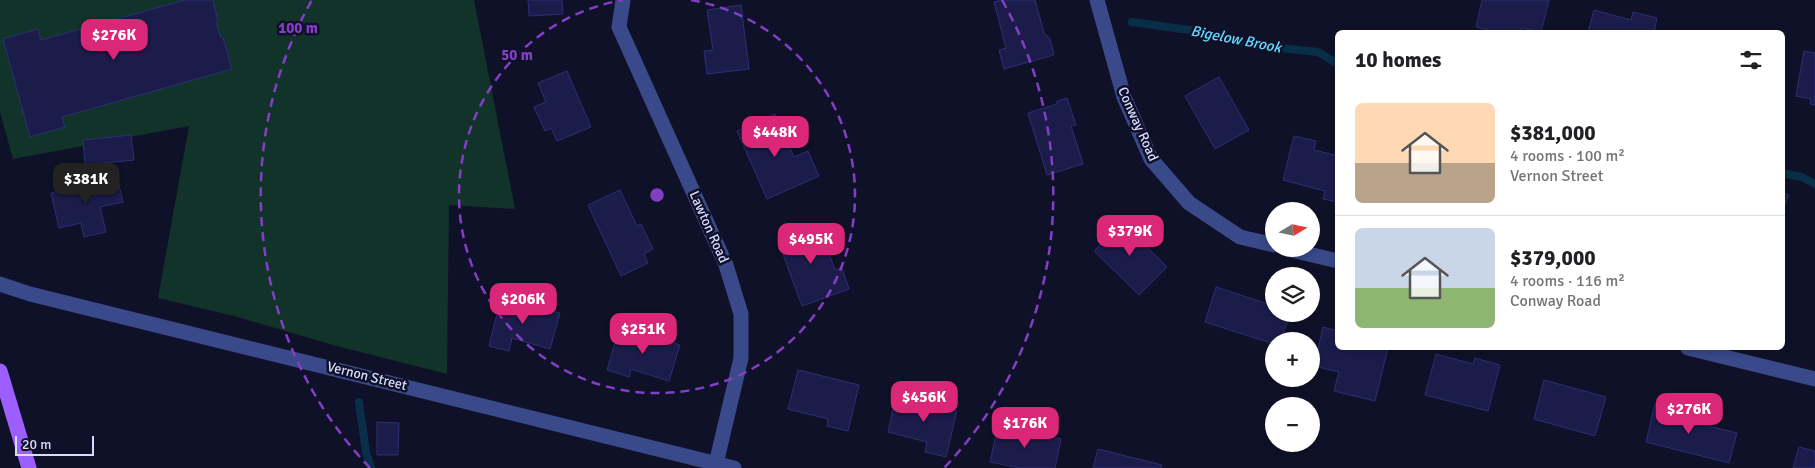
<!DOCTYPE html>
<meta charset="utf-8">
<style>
:root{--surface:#fff;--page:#f2f2f2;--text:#202124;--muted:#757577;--line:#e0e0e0;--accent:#db2777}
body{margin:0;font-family:Signika,sans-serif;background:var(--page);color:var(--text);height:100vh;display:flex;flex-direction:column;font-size:19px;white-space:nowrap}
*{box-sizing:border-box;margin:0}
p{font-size:16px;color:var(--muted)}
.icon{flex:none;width:28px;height:28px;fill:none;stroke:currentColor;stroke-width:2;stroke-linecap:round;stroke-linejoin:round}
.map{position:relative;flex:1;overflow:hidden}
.details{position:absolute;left:1335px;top:30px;width:450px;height:320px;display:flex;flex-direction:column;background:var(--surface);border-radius:8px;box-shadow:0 2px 8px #0003}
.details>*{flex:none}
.needle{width:32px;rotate:80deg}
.tools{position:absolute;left:1265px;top:202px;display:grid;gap:10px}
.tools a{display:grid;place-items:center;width:55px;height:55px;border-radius:50%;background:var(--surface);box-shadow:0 2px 8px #0003;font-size:25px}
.scale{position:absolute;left:15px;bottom:12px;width:79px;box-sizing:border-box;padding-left:5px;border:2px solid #d7dcff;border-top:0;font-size:14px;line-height:18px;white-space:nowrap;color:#d7dcff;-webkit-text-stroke:4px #0f1128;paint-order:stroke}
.price{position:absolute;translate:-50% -42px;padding:0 11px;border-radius:10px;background:var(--accent);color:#fff;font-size:16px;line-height:32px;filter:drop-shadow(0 1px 2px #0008)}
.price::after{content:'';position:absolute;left:50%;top:30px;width:15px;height:11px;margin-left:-8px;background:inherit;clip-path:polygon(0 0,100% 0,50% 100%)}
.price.on{background:#222;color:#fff}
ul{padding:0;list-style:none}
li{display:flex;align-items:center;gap:15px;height:125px;padding:0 20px}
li+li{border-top:1px solid var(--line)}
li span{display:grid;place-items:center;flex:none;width:140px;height:100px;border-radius:8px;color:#555}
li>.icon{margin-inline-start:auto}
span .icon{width:60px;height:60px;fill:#fffc;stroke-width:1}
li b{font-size:21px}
h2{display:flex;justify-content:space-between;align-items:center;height:60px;padding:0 20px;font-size:21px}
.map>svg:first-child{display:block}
</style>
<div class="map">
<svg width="1815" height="468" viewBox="0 0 1815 468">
<rect width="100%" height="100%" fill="#0f1128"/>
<polygon fill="#12332a" points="0,0 474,0 515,209 449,205 447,374 333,345 234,316 158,298 189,126 13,159 0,112"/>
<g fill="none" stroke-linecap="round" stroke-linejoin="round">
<g stroke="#092f48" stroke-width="8">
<polyline points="1132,22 1211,33 1251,45 1318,52 1338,64"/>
<polyline points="1782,173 1802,177 1815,184"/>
<polyline points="359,402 366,452 371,468"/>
</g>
</g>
<g fill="#1b1c4a" stroke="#2c2f77">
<polygon points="185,0 213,0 218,21 216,22 221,38 223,38 232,69 62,117 65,127 30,137 3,39 38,29 41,40"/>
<polygon points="528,0 562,0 563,14 529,16"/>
<polygon points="1002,0 1035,0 1044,33 1050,39 1054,55 1004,69 999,50 1006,48 994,2"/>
<polygon points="1482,0 1549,0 1541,32 1521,28 1520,32 1489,32 1489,30 1476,27"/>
<polygon points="741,5 749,69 707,74 704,51 713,50 707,10"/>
<polygon points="1594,10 1631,20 1633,12 1657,18 1654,32 1588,32"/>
<polygon points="1804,51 1815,53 1815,105 1810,104 1811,99 1796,96"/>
<polygon points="567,71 591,127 557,141 551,128 545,131 534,107 546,102 538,83"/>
<polygon points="1219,77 1249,130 1215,149 1185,96"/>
<polygon points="1067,98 1076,125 1071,126 1083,164 1047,175 1028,113 1057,104 1057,101"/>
<polygon points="775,114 794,157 808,151 819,176 767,199 737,131"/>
<polygon points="131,135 134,160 85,165 83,140"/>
<polygon points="1294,136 1316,141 1314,150 1335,155 1338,151 1338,202 1323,199 1325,191 1283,180"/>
<polygon points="117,177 123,202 100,207 106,232 84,237 81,223 59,228 51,193"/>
<polygon points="620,190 637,226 641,224 653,249 644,254 648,263 621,276 588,205"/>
<polygon points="1782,192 1789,195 1782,210"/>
<polygon points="1124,219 1143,237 1140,240 1167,267 1139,295 1095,252 1095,250"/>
<polygon points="818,223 835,270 842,268 849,289 802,306 777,238"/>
<polygon points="1216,287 1274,306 1274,314 1290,314 1281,341 1274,341 1274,344 1205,322"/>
<polygon points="501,298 560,313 550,349 512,338 509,351 489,346"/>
<polygon points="620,326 680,345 669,381 631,369 629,377 607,370"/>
<polygon points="1323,327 1338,331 1338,348 1388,348 1375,401 1334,391 1339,372 1314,366"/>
<polygon points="1436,354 1473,364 1475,358 1500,365 1488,411 1425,395"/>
<polygon points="798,370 859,385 848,431 827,426 828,419 788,409"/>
<polygon points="1544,380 1606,397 1595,436 1534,419"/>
<polygon points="896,395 957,410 946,457 925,452 927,442 888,432"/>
<polygon points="1655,404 1682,411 1680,419 1737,433 1729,463 1646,442"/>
<polygon points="377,422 399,423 398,455 377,455"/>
<polygon points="998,426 1061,439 1055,468 1020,468 990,462"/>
<polygon points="1799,447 1815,451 1815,468 1793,468"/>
<polygon points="1098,449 1162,465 1161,468 1093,468"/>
</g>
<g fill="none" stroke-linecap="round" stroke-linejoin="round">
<g stroke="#394989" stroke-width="15">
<polyline points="623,0 619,27 726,265 741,314 741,358 715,468"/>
<polyline points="1097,0 1124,97 1151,159 1189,203 1240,237 1274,245"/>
<polyline points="1287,249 1338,261"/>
<polyline points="0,284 30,294 734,468"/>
<polyline points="1688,348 1815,379"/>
</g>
<polyline stroke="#9d5eff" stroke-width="15" points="0,371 29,468"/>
</g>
<g fill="none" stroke="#843ec5" stroke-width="2.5" stroke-dasharray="9 6">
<path d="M691 0A198 198 0 1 1 623 0"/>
<path d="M370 468A396 396 0 0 1 312 0M1002 0A396 396 0 0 1 944 468"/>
</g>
<g text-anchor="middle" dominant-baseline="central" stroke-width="5" stroke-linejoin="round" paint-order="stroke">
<g font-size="14" fill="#d7dcff" stroke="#0f1128">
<text transform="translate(1138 124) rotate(66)">Conway Road</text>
<text transform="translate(709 227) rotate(66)">Lawton Road</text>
<text transform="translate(367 376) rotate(14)">Vernon Street</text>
</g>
<g font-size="15" font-style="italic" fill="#65dcff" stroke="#0f1128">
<text transform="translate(1236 39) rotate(11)">Bigelow Brook</text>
</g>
</g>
<circle cx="657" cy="195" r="8" fill="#843ec5" stroke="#0f1128" stroke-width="2.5"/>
<g font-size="15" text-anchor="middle" font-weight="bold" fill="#843ec5" stroke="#0f1128" stroke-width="5" stroke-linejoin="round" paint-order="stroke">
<text x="298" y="33">100 m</text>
<text x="517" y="60">50 m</text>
</g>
</svg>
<div class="tools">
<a><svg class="needle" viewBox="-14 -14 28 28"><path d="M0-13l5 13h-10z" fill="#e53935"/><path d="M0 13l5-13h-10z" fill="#757577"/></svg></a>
<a><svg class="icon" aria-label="layers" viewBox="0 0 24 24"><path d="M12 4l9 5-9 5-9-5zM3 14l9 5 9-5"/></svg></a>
<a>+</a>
<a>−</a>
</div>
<div class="scale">20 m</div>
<b class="price" style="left:114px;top:61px">$276K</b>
<b class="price" style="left:775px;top:158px">$448K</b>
<b class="price on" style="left:86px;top:205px">$381K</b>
<b class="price" style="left:1130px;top:257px">$379K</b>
<b class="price" style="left:811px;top:265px">$495K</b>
<b class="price" style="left:523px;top:325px">$206K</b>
<b class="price" style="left:643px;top:355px">$251K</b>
<b class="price" style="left:924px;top:423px">$456K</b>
<b class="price" style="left:1689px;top:435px">$276K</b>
<b class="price" style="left:1025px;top:449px">$176K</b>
<section class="details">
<h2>10 homes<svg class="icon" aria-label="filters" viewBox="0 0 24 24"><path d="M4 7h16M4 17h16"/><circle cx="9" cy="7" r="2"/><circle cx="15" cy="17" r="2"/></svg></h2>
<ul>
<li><span style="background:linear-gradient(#ffd9b3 60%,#b9a48a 0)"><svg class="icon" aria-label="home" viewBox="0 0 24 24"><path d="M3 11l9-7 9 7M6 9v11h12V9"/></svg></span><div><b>$381,000</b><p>4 rooms · 100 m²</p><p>Vernon Street</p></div></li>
<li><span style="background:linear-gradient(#c9d6e8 60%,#8fb573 0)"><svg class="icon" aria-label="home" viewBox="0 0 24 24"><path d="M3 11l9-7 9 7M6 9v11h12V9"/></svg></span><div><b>$379,000</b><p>4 rooms · 116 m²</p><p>Conway Road</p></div></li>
</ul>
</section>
</div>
